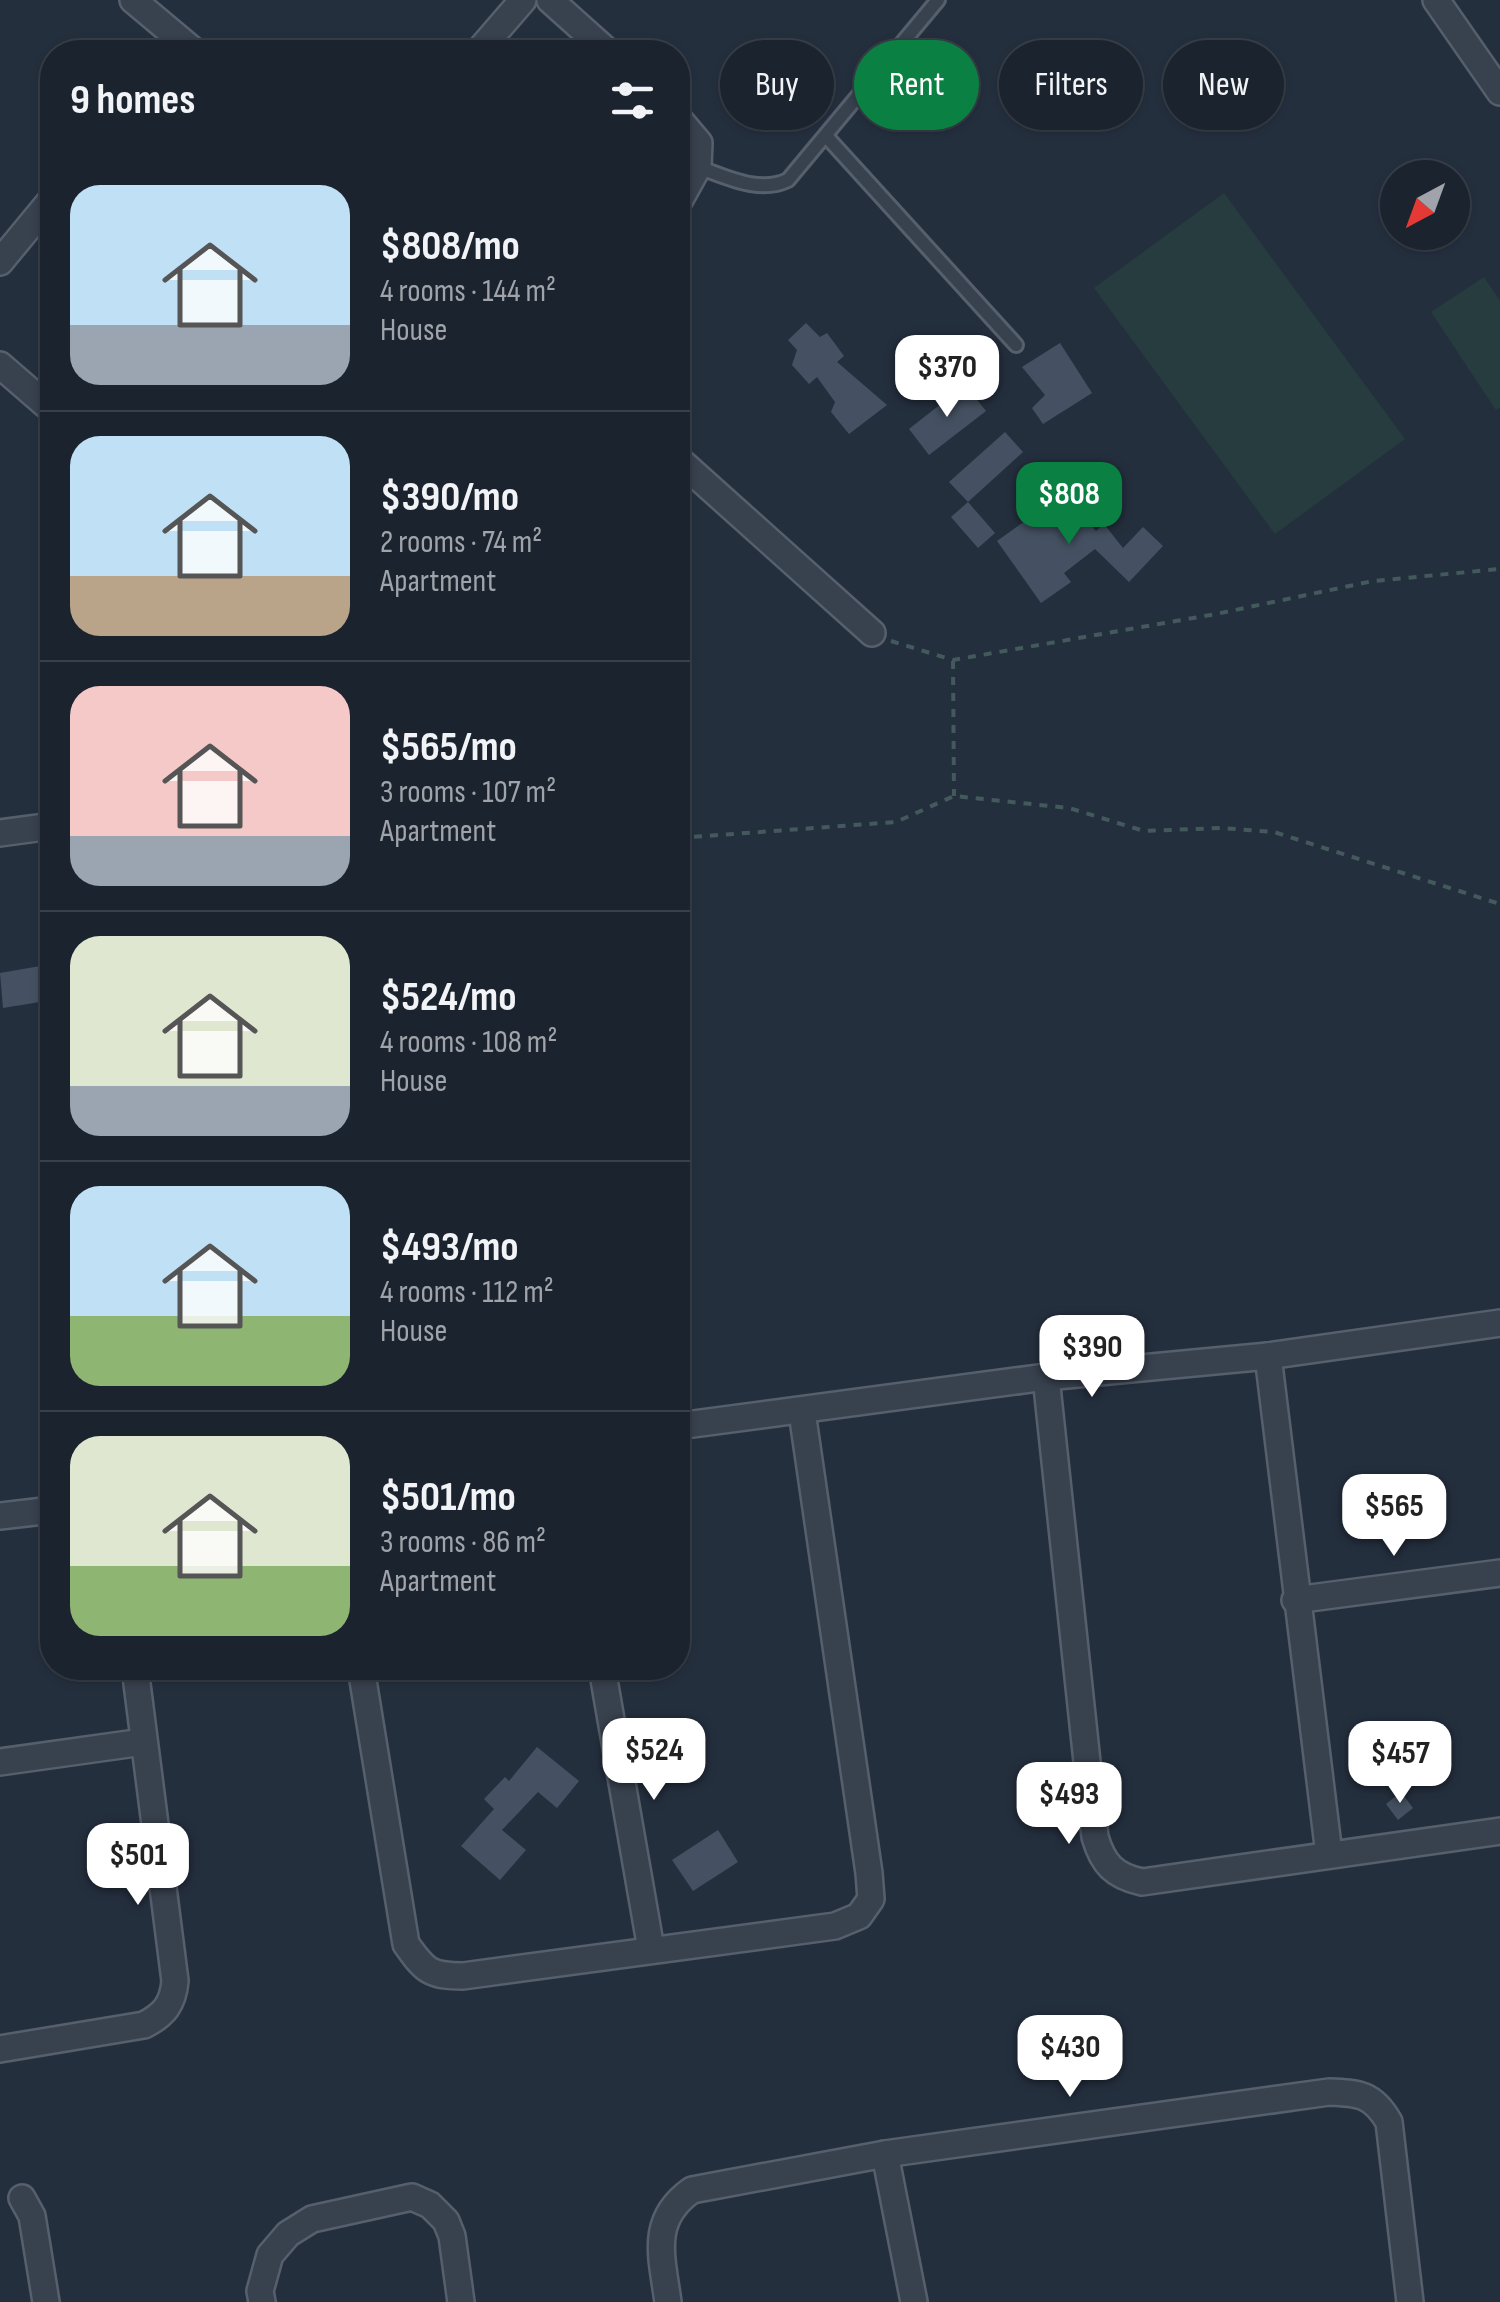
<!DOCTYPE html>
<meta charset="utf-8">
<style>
:root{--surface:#1b232e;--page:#242b36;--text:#f1f3f6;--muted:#a0a4aa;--line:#39404a;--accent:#0b8043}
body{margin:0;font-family:"Sofia Sans Condensed",sans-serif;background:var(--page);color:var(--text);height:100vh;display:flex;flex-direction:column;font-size:38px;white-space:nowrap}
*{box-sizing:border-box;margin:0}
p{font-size:32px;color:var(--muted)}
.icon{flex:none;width:55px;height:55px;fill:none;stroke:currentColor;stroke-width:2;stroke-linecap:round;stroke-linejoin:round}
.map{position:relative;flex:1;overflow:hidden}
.side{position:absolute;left:40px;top:40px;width:650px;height:1640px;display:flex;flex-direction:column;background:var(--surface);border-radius:40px;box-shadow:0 2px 8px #0004,0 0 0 2px var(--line)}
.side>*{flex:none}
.top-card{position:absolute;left:720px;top:40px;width:630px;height:90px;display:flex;gap:20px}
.needle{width:65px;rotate:221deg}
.controls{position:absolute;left:1380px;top:160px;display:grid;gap:20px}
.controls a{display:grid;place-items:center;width:90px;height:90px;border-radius:50%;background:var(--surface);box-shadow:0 2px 8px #0004,0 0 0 2px var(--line);font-size:50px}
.price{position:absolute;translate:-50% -85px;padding:0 22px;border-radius:20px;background:#fff;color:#222;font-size:32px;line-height:65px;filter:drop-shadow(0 2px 5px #0008)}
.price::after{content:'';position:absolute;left:50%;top:60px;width:30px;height:22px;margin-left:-15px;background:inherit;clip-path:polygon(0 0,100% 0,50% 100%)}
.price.on{background:var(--accent);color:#fff}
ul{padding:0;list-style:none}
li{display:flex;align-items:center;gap:30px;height:250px;padding:0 30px}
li+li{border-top:2px solid var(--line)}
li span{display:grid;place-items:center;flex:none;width:280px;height:200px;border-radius:30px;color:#555}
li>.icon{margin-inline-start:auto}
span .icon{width:120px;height:120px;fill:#fffc;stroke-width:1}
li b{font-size:42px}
h2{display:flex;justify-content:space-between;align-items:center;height:120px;padding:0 30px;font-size:42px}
.chip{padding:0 35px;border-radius:45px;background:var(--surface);box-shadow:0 2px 8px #0004,0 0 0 2px var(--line);font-size:35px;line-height:90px}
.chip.on{background:var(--accent);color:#fff}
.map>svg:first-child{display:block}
</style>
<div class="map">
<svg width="1500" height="2302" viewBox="0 0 1500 2302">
<rect width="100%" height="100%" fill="#242f3e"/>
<g fill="#263c3f">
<polygon points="1224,193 1405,439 1275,534 1094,288"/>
<polygon points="1484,277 1500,301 1500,407 1496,410 1431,312"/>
</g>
<g fill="#455162">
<polygon points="806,323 820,337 827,333 844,356 837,362 887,405 849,434 831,412 835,402 817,377 809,384 792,365 797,350 788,340"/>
<polygon points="1060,343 1092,393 1043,424 1032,408 1045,395 1022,367"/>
<polygon points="965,385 986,411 929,455 909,429"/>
<polygon points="1005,432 1023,452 968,502 949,482"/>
<polygon points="1060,491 1096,531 1104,524 1123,548 1143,527 1163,546 1129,582 1095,549 1064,573 1071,582 1041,603 997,541 1045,507 1043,504"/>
<polygon points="968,502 995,533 978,548 951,517"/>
<polygon points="52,964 52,1000 3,1008 0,973"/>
<polygon points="537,1747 579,1781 557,1808 538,1792 502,1830 526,1850 500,1880 461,1846 494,1809 484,1799 505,1777 509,1781"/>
<polygon points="1401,1792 1413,1808 1398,1820 1386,1804"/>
<polygon points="718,1830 738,1862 693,1891 672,1860"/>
</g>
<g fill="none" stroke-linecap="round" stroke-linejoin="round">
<defs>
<g id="service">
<polyline points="826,136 1016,345"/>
<path d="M698,167C727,177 759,194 788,180L938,0"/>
</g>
<g id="minor">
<polyline points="133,0 195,52"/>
<polyline points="550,0 608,52"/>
<polyline points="1436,0 1500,92"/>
<polyline points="478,52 523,0"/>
<polyline points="678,118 699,143 698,167 678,203"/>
<polyline points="0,262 52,199"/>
<polyline points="0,365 52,410"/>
<polyline points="678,459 872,633"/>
<polyline points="0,833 52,826"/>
<polyline points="1268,1356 1329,1854"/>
<path d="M1046,1377L1095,1837C1103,1864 1114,1876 1142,1882L1500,1831"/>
<polyline points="678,1426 1046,1377 1268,1356 1500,1323"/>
<polyline points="0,1516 52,1510"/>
<polyline points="1295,1600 1500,1573"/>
<path d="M361,1668L406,1944C425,1971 430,1976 463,1976L835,1926L859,1916L871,1899L869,1873L802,1412"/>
<polyline points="602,1668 651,1949"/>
<polyline points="0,1762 143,1742"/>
<path d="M0,2049L144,2025C164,2015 173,2004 175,1981L135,1668"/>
<polyline points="885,2154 914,2302"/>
<polyline points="22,2198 32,2216 46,2302"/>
<polyline points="262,2302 260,2291 270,2255 288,2234 312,2219 412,2197 430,2205 446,2221 452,2236 461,2302"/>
<path d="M668,2302C662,2257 649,2220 692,2190L885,2154L1329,2092C1359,2093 1373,2094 1389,2122L1410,2302"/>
</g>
</defs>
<use href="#service" stroke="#565f6c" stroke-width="18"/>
<use href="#minor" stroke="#565f6c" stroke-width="30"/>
<g stroke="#44595c" stroke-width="4" stroke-dasharray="8 8" stroke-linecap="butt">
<polyline points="891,641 953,660 1216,614 1373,581 1500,569"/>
<polyline points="953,661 954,796"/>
<polyline points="678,838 896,822 954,796 1069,808 1144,831 1221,828 1274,832 1500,904"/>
</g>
<use href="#service" stroke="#38414e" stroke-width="12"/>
<use href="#minor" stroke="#38414e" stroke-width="25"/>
</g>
</svg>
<div class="controls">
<a><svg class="needle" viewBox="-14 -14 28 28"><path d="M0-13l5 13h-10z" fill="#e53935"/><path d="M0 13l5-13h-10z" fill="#a0a4aa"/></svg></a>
</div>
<b class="price" style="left:947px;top:420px">$370</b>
<b class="price on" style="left:1069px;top:547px">$808</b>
<b class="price" style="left:1092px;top:1400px">$390</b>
<b class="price" style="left:1394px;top:1559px">$565</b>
<b class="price" style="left:654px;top:1803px">$524</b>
<b class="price" style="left:1400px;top:1806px">$457</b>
<b class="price" style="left:1069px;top:1847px">$493</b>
<b class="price" style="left:138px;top:1908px">$501</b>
<b class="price" style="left:1070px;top:2100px">$430</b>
<div class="top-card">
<a class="chip">Buy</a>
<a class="chip on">Rent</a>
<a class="chip">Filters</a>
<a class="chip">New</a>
</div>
<section class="side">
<h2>9 homes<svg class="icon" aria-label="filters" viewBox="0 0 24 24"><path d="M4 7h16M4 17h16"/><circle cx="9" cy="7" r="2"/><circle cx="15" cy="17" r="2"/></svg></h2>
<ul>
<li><span style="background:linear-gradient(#bfe0f5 70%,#9aa5b1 0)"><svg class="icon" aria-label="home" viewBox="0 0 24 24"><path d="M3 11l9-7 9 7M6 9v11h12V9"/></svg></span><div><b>$808/mo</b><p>4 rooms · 144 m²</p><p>House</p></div></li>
<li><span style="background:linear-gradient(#bfe0f5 70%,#b9a48a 0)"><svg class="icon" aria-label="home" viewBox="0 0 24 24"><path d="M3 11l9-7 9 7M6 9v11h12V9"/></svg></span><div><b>$390/mo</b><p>2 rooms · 74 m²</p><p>Apartment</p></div></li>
<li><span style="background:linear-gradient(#f6c9c9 75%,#9aa5b1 0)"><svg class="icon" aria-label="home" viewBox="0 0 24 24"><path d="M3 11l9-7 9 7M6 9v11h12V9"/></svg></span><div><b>$565/mo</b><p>3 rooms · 107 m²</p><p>Apartment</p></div></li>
<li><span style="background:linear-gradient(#dfe7d0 75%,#9aa5b1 0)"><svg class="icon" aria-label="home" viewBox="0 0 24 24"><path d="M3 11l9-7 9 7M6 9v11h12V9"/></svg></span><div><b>$524/mo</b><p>4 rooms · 108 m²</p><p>House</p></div></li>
<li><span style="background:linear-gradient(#bfe0f5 65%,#8fb573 0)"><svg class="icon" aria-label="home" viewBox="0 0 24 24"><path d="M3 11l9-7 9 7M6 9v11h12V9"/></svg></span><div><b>$493/mo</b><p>4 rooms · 112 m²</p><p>House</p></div></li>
<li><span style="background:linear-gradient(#dfe7d0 65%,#8fb573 0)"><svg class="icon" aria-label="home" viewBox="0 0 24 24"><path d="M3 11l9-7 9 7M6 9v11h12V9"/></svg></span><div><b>$501/mo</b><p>3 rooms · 86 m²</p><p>Apartment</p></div></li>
</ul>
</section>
</div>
